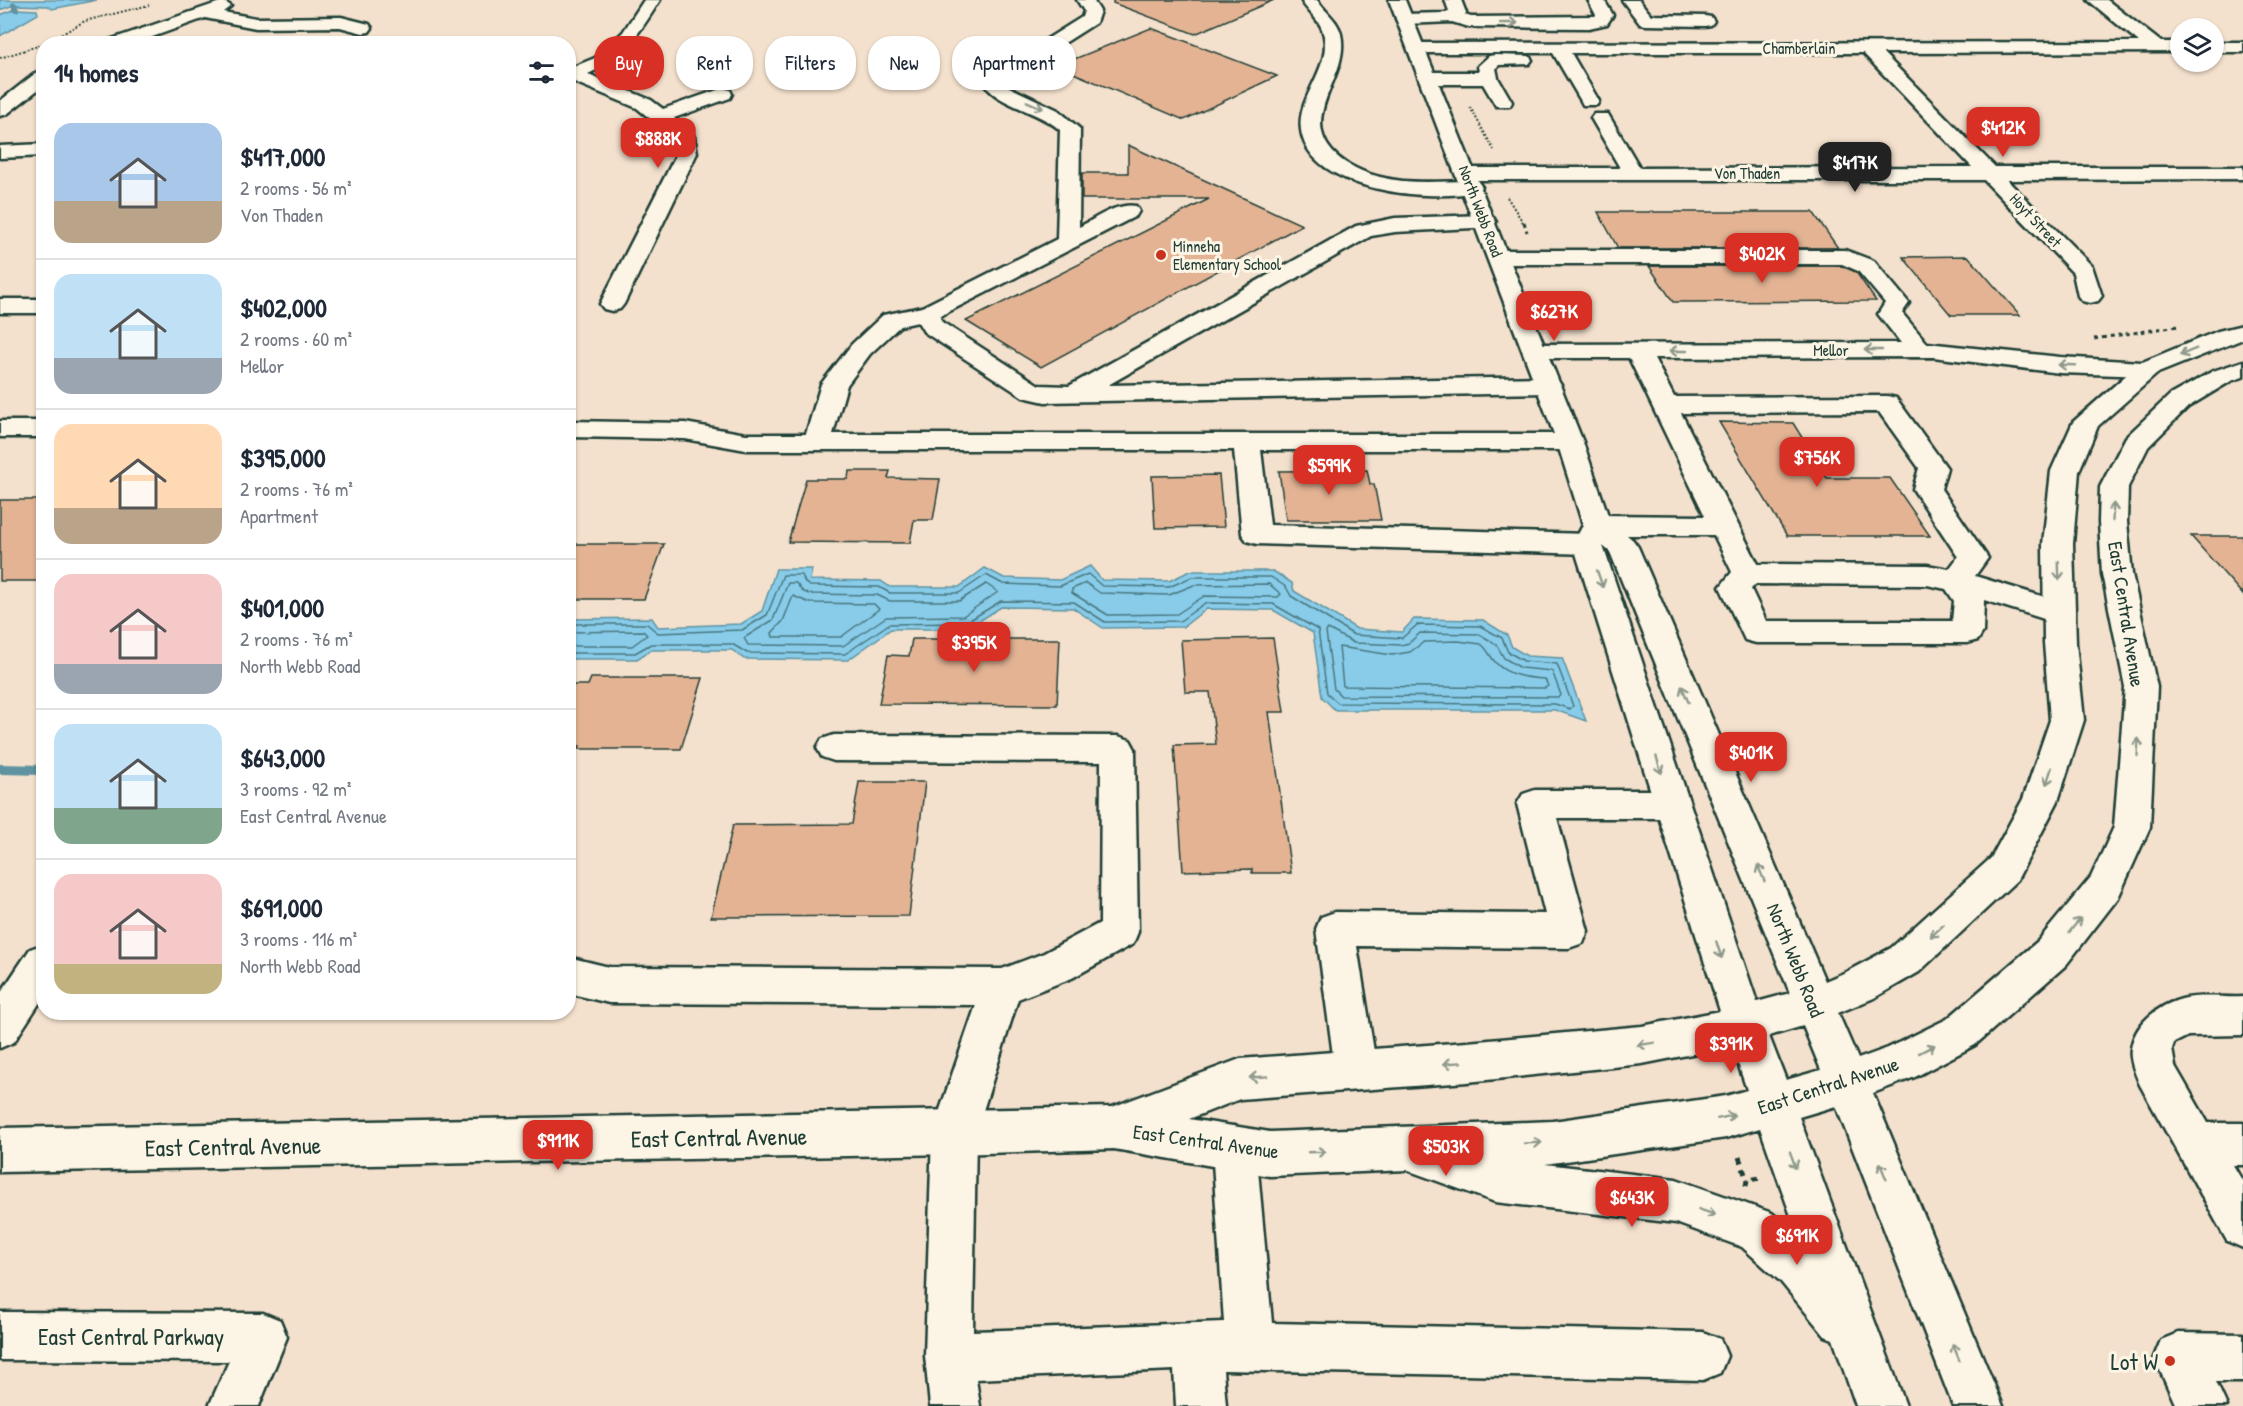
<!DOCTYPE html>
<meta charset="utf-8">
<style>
:root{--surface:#fff;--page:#f6f6f7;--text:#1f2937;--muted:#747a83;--line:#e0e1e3;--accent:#d93025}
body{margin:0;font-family:"Patrick Hand",sans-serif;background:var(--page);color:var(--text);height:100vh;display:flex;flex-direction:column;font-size:22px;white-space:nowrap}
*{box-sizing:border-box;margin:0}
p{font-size:20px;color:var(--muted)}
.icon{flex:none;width:33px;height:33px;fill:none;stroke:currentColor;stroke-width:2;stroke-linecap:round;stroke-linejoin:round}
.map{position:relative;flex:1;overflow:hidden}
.details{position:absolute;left:36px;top:36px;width:540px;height:984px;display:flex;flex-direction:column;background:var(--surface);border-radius:24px;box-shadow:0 2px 4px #0004}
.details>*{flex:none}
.top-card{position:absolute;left:594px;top:36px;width:570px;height:54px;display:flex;gap:12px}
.buttons{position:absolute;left:2170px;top:18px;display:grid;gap:12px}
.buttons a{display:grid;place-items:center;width:54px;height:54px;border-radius:50%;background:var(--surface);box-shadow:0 2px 4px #0004;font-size:30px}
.price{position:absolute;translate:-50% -51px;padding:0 14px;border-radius:12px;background:var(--accent);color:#fff;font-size:20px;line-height:39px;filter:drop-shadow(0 2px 3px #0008)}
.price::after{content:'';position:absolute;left:50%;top:36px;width:18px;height:14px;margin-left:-9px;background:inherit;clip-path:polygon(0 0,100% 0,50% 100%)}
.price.active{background:#222;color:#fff}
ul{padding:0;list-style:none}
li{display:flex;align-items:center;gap:18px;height:150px;padding:0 18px}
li+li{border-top:2px solid var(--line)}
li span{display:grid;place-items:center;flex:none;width:168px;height:120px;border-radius:18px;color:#555}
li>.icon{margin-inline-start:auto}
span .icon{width:72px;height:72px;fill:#fffc;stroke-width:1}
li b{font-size:26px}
h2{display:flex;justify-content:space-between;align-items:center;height:72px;padding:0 18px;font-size:26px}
.pill{padding:0 21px;border-radius:24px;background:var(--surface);box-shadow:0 2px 4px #0004;font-size:21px;line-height:54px}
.pill.active{background:var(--accent);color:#fff}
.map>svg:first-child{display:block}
</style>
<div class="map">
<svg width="2243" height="1406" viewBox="0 0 2243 1406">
<rect width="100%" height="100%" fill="#f4e1cd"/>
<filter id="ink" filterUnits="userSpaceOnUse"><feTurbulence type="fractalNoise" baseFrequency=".0167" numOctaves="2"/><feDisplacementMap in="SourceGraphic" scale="12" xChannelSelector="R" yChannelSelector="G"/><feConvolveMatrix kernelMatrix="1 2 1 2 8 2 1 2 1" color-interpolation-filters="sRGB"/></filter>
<g filter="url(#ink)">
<g fill="#88ccea" stroke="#5e93a1" stroke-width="1.5">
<polygon points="0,0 97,0 52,9 48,6 14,5 0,10"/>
<polygon points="16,9 37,10 38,14 0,36 0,15"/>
<polygon points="1090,566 1102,580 1169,581 1190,571 1273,571 1292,583 1294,591 1357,629 1402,632 1414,619 1483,620 1507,635 1512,647 1527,656 1562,658 1586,721 1555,710 1335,710 1322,697 1313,633 1273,610 1206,609 1183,627 1103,628 1073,608 1001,607 967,629 891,629 848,660 744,659 732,650 651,650 637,659 569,659 569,619 652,618 658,627 741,624 762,611 776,569 812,569 810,580 881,581 890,587 959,587 985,568 1004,578 1060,580"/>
</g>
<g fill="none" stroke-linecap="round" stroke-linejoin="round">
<g stroke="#49767d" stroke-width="1.5">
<polygon points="788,583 796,583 802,591 809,594 877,595 890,601 959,601 986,584 998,592 963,616 886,617 843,646 748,645 744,638 773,620"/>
<polygon points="1086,583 1100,593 1169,595 1194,585 1269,584 1281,594 1278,597 1204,596 1177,614 1108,615 1072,593 1072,589"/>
<polygon points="793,596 810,603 874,604 879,609 841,637 773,637 772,633 783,621"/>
<polyline points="568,624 647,624 658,633 742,630 767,615 783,575 802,575 805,583 810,586 879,587 890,593 959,593 986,575 1003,584 1060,586 1088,574 1102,586 1169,587 1192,577 1271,577 1286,587 1291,596 1354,635 1402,638 1417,625 1480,626 1502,638 1508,652 1524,661 1557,664 1573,706 1570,709 1555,704 1338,703 1327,693 1318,630 1273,604 1205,603 1180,621 1105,622 1074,602 1001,601 965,623 889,624 845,654 747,653 732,644 651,644 635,653 568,653"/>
<polygon points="1328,629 1354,643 1401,645 1409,643 1420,633 1479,634 1496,644 1504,658 1521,668 1552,671 1561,695 1558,697 1341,696 1334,689 1326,632"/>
<polyline points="568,632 643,631 647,635 632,646 568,646"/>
<path d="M1458,641L1481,644C1488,649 1490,657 1496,663C1508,676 1528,678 1545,679L1548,686L1545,688L1343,686L1339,647L1392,655L1410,652L1424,642Z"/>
</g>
<polyline stroke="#5e93a1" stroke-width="6" points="14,5 16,9"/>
<polyline stroke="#5e93a1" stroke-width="10" points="0,769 44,770"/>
</g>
<g fill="#e3b394" stroke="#1f3d34" stroke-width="1.5">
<polygon points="1113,0 1274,0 1195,34 1113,3"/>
<polygon points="1151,28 1277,76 1184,120 1057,66"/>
<polygon points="1128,145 1302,225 1041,367 966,321 1209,199 1082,199 1082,173 1128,173"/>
<polygon points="1598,212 1813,212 1838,248 1618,248"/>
<polygon points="1968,256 2020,315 1951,315 1903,257"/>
<polygon points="1649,266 1842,266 1856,272 1876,301 1673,302"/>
<polygon points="1719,422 1793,423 1827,478 1890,478 1930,536 1787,536"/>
<polygon points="1367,470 1370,484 1374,484 1381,520 1286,520 1279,471"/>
<polygon points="849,471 890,471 888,478 940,479 933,520 914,520 910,543 788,542 806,479 848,479"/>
<polygon points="1219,475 1224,527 1155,528 1152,476"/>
<rect x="0" y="500" width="44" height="81"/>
<polygon points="2191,536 2243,536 2243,595"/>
<polygon points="568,544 664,544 644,599 568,599"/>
<polygon points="1273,638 1284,712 1269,712 1291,873 1252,873 1252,869 1183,871 1174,745 1216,744 1210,692 1185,692 1181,640"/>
<polygon points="912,639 1060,639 1057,705 879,704 888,655 909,656"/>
<polygon points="591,678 703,678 681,749 579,749 580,746 568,746 568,685 588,685"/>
<polygon points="859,782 925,782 909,916 711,917 733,825 852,824"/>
</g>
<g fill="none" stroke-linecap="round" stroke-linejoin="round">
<defs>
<g id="minor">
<path d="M644,0H660C641,31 623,59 588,74L651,100L663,109L723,88L730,90L732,94L730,98L674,118L694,136L697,153L624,304L620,309L612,311L604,309L600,304L677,153L674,138L637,108L572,81H568V69L595,58L623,32Z"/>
<path d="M1077,0H1093L1100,11L1096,23L1008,79L1005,85L1058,110L1080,129L1079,227C1095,219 1117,202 1136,206L1139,211L1136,216L940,316L942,322L1039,385L1069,386L1356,226L1395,218L1485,215L1493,217L1496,222L1493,227L1395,232L1371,236L1108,385L1548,377L1557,380L1561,385L1557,390L1548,393L1045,402L1023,397L924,332L918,322L900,326L870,354L847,385L833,434H1570L1580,436L1583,442L1580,448L1570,450H1261L1270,525L1588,534L1598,537L1603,544L1598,551L1588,554L1257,544L1247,541L1242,534L1234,450H746L685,439L568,437V421L685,423L746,434H806L821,384L852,344L883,315L922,307L1057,239L1060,130C1040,112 999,105 986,86L994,72L1082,17L1084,11Z"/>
<path d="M1301,0H1317C1325,12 1338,20 1341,34C1347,61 1329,84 1323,109C1310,156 1364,177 1403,181C1426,183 1449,181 1472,181L1479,183L1482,187L1479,191C1432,203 1309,192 1301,130C1296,95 1336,65 1322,29C1318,18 1306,10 1301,0Z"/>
<polygon points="1445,0 1461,0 1466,13 1465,15 1471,17 1595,16 1596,15 1588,0 1604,0 1613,15 1607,24 1589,28 1469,27 1452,22 1405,24 1399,23 1396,19 1399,15 1405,14 1445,13 1449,11"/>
<polygon points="1622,0 1639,0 1651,15 1705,16 1711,17 1714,21 1711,25 1705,26 1646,25 1640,24"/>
<polygon points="2088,0 2107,0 2161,42 2181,42 2181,52 1883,53 1995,167 2243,167 2243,179 2007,180 2092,266 2102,296 2098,301 2090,303 2082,301 2078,296 2073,273 1984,180 1467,180 1460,178 1457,174 1460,170 1467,168 1620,168 1591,118 1594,114 1608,114 1640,168 1972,167 1863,53 1571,53 1599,101 1597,105 1583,105 1581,101 1553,53 1417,53 1411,52 1408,48 1411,44 1417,43 2139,42"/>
<polygon points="223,1 231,6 223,12 256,18 341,17 369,24 372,28 369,32 363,33 340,27 256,28 205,18 133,44 107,44 109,40"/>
<rect x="2214" y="42" width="29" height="10"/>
<polygon points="1495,55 1529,56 1532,60 1529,64 1499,65 1496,68 1498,78 1512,102 1510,106 1496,106 1483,84 1429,84 1422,82 1420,78 1422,74 1429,72 1479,72 1478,66 1489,56"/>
<polygon points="44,71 44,85 7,114 0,116 0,101 37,72"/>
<polygon points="44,144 44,156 0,158 0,146"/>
<path d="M1499,250H1845L1874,261L1909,303L1902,313L1927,343L2060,357L2158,363L2162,368L2158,373L2149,376L2060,373L1933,357L1654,358L1674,397L1887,396L1896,398L1947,468L1941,489L1988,558L1975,576L2071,605L2075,613L2071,621L2060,624L1984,600L1983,632L1978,640L1967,643H1756L1745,640L1720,587L1732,572L1714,535H1597L1587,532L1583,525L1587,518L1597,515L1705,516L1629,358H1535L1526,356L1523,351L1526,346L1535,344L1901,343L1878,314L1885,303L1858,271L1842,264H1499L1491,262L1488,257L1491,252ZM1879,412L1919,468L1913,489L1958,557L1949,569L1927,565L1758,564L1681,413ZM1756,584L1927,585L1946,589L1954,601L1952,621H1766L1751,589Z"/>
<rect x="0" y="299" width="44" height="14"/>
<rect x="0" y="421" width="44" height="16"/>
<polygon points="834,735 1118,736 1130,740 1135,749 1138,932 1133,944 1072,978 1018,999 976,1133 973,1331 1224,1322 1212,1148 1219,1133 1234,1126 1249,1133 1256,1148 1272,1323 1703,1332 1720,1339 1727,1356 1720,1373 1703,1380 1223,1370 1226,1406 1176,1406 1174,1370 976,1379 980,1406 930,1406 925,1356 932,1133 976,1005 609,1003 568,993 568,957 609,967 1002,969 1044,953 1100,923 1101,762 834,761 822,757 817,748 822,739"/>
<polygon points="1535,790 1672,790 1684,794 1690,804 1684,814 1672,818 1557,818 1588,931 1583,943 1569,948 1357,946 1377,1070 1371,1084 1356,1090 1341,1084 1335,1070 1316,929 1321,917 1335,912 1545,914 1517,804 1523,794"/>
<polygon points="44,944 44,996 14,1042 0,1048 0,994 30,949"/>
<path d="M2243,997V1035L2188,1036L2174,1043L2172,1049L2175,1066L2208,1123H2243V1165H2233L2243,1182V1248L2227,1241L2140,1085C2136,1075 2129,1060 2131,1049C2134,1024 2158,1005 2182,999C2200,994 2224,998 2243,997Z"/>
<polygon points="0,1312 263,1313 280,1320 287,1337 259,1406 209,1406 229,1361 0,1360"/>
<polygon points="2178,1333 2243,1334 2243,1382 2216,1382 2227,1406 2176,1406 2154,1357 2161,1340"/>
</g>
<path id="major" d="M1389,0H1405L1583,442L1610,521L1633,540L1638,547L1825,981L1846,972L1891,948L1991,858L2023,799L2050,720L2044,643L2043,544L2051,471L2073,422L2140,363L2218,331L2243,325V339L2158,373L2098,426L2079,471L2073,544L2076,643L2084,720L2058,801L2017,880L1919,972L1874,998L1838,1013L1858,1059L1888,1048L1947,1019L2038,941L2091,877L2114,827L2125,687L2102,574L2099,522L2100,487L2126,437L2170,395L2213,371L2243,361V377L2231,381L2188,407L2148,447L2128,487L2127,522L2132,574L2157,687L2150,827L2118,898L2066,965L1975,1045L1915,1077L1873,1093L2003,1406H1953L1836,1106L1799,1117L1906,1406H1856L1833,1339L1825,1336L1781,1282L1742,1247L1676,1223L1495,1202L1407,1170L1270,1176L1114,1149L954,1154L0,1172V1128L1112,1107L1240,1059L1467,1042L1642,1026L1720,1011L1573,544L1583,525L1557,442ZM1603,546L1610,552L1790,993L1757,1002ZM1803,1026L1821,1070L1786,1080L1769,1036ZM1732,1046L1747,1090L1726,1096L1553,1121L1270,1132L1189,1119L1240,1099L1467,1082L1642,1064ZM1760,1128L1798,1236L1772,1213L1676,1179L1545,1164L1726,1138Z"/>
</defs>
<use href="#minor" stroke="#1f3d34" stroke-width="5"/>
<use href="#major" stroke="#1f3d34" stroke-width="5"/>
<g stroke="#1f3d34" stroke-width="2" stroke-dasharray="2 2" stroke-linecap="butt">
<polyline points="44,44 85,21 149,5"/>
<polyline points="0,58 44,44"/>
<polyline points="1470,107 1494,150"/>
<polyline points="1507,197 1524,224"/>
</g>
<g stroke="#1f3d34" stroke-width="3" stroke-dasharray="4 4" stroke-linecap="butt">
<polyline points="1524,222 1527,232"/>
<polyline points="1550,310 1569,327"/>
<polyline points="2094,339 2178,326"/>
</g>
<g stroke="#1f3d34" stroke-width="5" stroke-dasharray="6 6" stroke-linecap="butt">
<polyline points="1739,1157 1747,1180"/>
<polyline points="1746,1186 1747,1180 1761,1178"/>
</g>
<use href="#minor" fill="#fcf5e5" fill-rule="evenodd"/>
<use href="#major" fill="#fcf5e5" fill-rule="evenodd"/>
</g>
<defs><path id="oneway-shaft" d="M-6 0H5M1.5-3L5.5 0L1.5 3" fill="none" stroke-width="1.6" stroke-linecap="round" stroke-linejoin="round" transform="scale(1.5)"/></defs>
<g stroke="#8e998c">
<use href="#oneway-shaft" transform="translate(1509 23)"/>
<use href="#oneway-shaft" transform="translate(1035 105) rotate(24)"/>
<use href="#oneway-shaft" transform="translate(1873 350) rotate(180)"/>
<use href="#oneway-shaft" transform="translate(1678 351) rotate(180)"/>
<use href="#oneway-shaft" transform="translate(2188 352) rotate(158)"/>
<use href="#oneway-shaft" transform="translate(2067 365) rotate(-178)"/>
<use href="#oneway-shaft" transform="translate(2113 512) rotate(-87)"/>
<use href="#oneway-shaft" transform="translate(2059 571) rotate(88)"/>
<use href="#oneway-shaft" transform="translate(1600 579) rotate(71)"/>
<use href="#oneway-shaft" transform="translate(1685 694) rotate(-113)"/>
<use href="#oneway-shaft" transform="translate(2138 747) rotate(-87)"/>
<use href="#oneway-shaft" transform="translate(1659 765) rotate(73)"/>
<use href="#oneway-shaft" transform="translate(2049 776) rotate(108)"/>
<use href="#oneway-shaft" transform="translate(1761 873) rotate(-113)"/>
<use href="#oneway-shaft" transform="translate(2075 925) rotate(-51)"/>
<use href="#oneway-shaft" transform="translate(1937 931) rotate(137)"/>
<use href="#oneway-shaft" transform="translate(1719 950) rotate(72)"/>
<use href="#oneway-shaft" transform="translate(1646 1044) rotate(171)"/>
<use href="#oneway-shaft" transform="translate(1927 1049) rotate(-27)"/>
<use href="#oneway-shaft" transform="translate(1452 1063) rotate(176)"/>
<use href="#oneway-shaft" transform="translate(1258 1077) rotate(176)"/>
<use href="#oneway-shaft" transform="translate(1726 1117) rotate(-12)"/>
<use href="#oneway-shaft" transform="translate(1533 1143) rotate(-3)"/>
<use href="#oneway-shaft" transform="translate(1317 1152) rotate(-2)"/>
<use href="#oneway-shaft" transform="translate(1793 1160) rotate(70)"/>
<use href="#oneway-shaft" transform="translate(1883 1171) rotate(-112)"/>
<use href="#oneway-shaft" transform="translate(1707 1212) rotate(19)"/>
<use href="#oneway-shaft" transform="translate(1956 1352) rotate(-112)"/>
</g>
</g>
<g fill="#c8321e" stroke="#fcf5e5" stroke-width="2">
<circle cx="1161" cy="255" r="6"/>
<circle cx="2170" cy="1361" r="6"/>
</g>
<g text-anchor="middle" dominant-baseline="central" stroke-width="6" stroke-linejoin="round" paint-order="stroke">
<g font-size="16" fill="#1f3d34" stroke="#fcf5e5">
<text x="1799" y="48">Chamberlain</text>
<text x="1747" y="173">Von Thaden</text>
<text transform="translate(1481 211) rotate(69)">North Webb Road</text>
<text transform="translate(2036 220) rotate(47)">Hoyt Street</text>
<text x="1831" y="350">Mellor</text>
</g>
<g font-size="16" fill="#1f3d34" stroke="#fcf5e5" text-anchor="start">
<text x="1173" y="246">Minneha<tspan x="1173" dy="18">Elementary School</tspan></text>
</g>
<g font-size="20" fill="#1f3d34" stroke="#fcf5e5">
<text transform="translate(2127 614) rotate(81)">East Central Avenue</text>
<text transform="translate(1796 960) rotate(68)">North Webb Road</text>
<text transform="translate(1828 1085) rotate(-18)">East Central Avenue</text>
<text transform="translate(1206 1141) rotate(8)">East Central Avenue</text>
</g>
<g font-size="24" fill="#1f3d34" stroke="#fcf5e5">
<text transform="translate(719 1137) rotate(-1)">East Central Avenue</text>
<text transform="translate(233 1146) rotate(-1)">East Central Avenue</text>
<text x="131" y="1336">East Central Parkway</text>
</g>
<g font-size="24" fill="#1f3d34" stroke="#fcf5e5" text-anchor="end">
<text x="2158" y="1361">Lot W</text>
</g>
</g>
</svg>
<div class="buttons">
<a><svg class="icon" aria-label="layers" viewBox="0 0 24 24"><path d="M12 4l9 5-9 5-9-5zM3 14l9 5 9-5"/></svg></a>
</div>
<b class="price" style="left:2003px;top:158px">$412K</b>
<b class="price" style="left:658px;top:169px">$888K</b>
<b class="price active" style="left:1855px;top:193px">$417K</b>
<b class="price" style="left:1762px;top:284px">$402K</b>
<b class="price" style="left:1554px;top:342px">$627K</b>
<b class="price" style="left:1817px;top:488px">$756K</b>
<b class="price" style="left:1329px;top:496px">$599K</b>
<b class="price" style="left:974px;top:673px">$395K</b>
<b class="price" style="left:1751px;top:783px">$401K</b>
<b class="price" style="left:1731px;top:1074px">$391K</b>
<b class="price" style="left:558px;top:1171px">$911K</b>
<b class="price" style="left:1446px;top:1177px">$503K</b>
<b class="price" style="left:1632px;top:1228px">$643K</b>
<b class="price" style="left:1797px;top:1266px">$691K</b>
<div class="top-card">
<a class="pill active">Buy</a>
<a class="pill">Rent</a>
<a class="pill">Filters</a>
<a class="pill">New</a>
<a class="pill">Apartment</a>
</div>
<section class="details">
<h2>14 homes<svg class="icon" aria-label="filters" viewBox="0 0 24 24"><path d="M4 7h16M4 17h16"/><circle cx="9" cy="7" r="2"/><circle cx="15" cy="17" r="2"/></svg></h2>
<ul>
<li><span style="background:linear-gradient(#a9c7e8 65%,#b9a48a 0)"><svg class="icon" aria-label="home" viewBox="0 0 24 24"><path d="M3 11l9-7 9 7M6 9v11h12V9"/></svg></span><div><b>$417,000</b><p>2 rooms · 56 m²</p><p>Von Thaden</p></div></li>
<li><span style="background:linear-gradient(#bfe0f5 70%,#9aa5b1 0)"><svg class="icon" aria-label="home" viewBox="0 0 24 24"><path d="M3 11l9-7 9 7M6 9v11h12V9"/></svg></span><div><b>$402,000</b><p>2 rooms · 60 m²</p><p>Mellor</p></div></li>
<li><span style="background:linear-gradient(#ffd9b3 70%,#b9a48a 0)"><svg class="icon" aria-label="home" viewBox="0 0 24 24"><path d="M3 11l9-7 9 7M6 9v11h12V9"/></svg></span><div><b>$395,000</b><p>2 rooms · 76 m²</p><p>Apartment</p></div></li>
<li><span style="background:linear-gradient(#f6c9c9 75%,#9aa5b1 0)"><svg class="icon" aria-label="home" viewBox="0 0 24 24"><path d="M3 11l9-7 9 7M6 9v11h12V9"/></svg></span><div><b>$401,000</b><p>2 rooms · 76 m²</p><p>North Webb Road</p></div></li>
<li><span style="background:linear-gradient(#bfe0f5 70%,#7fa58c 0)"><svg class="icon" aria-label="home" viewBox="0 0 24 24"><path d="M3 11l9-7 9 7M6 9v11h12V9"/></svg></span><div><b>$643,000</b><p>3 rooms · 92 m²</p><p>East Central Avenue</p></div></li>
<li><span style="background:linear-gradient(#f6c9c9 75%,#c2b280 0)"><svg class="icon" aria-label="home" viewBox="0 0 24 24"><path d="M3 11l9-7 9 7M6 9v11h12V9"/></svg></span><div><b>$691,000</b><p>3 rooms · 116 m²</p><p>North Webb Road</p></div></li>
</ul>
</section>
</div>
